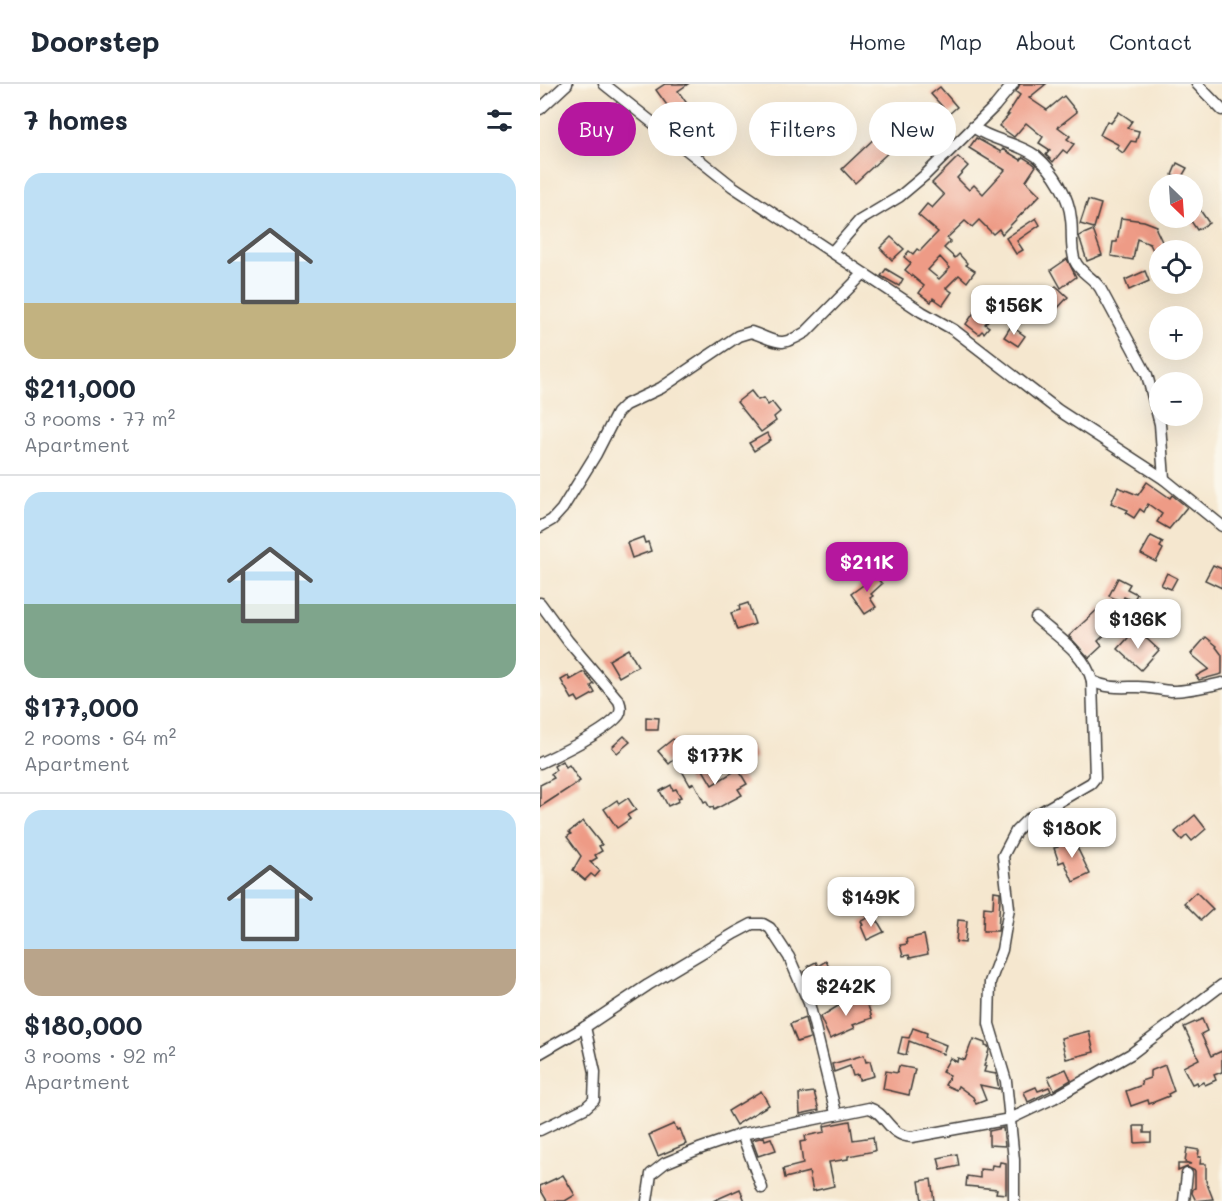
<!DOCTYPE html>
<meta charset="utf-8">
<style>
:root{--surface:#fff;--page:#f6f6f7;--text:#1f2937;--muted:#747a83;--line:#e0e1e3;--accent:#b5179e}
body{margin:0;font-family:Mali,sans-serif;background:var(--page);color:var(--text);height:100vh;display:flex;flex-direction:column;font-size:22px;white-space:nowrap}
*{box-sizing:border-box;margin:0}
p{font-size:20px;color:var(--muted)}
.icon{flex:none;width:33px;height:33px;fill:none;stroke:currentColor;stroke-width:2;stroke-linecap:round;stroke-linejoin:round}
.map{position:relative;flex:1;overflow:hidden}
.panel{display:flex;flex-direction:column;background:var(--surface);width:540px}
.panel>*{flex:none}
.banner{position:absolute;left:18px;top:18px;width:570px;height:54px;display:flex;gap:12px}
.needle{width:39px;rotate:155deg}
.buttons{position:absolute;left:609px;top:90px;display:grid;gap:12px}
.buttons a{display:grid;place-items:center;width:54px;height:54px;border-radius:50%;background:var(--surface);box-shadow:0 6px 24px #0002;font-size:30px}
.price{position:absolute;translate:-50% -51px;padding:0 14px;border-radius:12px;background:#fff;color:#222;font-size:20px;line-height:39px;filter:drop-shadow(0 2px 3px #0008)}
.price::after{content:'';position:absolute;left:50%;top:36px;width:18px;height:14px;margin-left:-9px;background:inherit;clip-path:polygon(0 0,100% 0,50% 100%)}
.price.active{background:var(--accent);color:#fff}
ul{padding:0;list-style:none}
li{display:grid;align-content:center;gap:12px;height:318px;padding:0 24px}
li+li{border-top:2px solid var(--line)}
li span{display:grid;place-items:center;height:186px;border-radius:18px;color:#555}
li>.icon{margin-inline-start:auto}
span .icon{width:108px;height:108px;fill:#fffc;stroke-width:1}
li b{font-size:26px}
h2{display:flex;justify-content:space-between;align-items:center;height:72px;padding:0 24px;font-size:26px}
.chip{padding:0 21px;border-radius:27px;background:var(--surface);box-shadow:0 6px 24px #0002;font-size:21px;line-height:54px}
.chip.active{background:var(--accent);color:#fff}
header{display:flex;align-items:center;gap:36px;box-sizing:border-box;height:84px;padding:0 30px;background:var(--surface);border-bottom:2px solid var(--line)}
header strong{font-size:28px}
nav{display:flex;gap:33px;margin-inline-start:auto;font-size:21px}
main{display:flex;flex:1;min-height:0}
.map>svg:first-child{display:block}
</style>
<header>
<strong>Doorstep</strong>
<nav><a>Home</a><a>Map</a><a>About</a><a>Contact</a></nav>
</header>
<main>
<section class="panel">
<h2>7 homes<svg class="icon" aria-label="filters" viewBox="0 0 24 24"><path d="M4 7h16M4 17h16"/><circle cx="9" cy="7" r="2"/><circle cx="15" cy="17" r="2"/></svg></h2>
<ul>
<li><span style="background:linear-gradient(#bfe0f5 70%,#c2b280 0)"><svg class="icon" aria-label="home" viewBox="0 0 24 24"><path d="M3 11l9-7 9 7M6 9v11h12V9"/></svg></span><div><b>$211,000</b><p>3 rooms · 77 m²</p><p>Apartment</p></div></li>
<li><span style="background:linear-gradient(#bfe0f5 60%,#7fa58c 0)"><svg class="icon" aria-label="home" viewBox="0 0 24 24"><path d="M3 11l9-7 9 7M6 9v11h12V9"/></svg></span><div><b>$177,000</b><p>2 rooms · 64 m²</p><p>Apartment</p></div></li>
<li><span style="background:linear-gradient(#bfe0f5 75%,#b9a48a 0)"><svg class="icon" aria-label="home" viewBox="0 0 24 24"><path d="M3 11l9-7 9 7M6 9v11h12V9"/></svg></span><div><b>$180,000</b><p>3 rooms · 92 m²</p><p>Apartment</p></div></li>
</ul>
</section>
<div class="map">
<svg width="682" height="1117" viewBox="0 0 682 1117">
<rect width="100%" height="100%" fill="#fbf7ec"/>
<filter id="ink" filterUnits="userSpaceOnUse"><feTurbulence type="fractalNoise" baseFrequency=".0167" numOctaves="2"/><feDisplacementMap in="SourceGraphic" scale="12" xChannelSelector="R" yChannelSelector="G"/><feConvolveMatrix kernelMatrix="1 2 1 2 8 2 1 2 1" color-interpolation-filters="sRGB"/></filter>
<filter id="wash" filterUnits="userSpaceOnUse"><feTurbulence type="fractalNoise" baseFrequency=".008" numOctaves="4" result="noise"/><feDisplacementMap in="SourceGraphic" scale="24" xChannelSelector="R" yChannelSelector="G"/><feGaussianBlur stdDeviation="1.35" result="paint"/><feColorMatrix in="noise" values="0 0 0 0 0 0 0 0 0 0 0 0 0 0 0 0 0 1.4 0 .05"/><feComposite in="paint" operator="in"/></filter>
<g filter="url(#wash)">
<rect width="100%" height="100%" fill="#f5e7cf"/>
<g id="blocks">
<g fill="#ee9b86" fill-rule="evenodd">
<polygon points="125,0 148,0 138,7 158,35 144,45 116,6"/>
<polygon points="480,0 506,0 489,14 507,26 524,12 537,28 518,43 530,52 527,55 534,60 527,69 523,66 513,78 506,71 510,66 499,59 503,53 486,39 474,53 459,42 469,31 467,31 480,11 476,8"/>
<polygon points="400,3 417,23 409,30 391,10"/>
<polygon points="378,22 387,32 380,38 383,42 370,55 357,40"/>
<polygon points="579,28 592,37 587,44 599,47 596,58 591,57 583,69 576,64 579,61 560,51 567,37 571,39"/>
<polygon points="338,51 352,65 315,99 302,85"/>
<path d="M436,54L461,68L463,65L481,76L483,73L491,78L496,82L486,97L500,111L462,150L459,145L453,150L439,136L432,143L425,137L407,154L411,157L404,164L415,174L419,170L427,179L426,181L435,187L427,198L419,191L406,204L412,208L403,221L393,214L391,218L379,209L384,202L365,186L371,179L364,173L369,167L373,170L377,165L380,167L398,148L378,131L387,120L392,124L404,111L392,99L418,73L428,82L417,94L429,106L434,101L443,110L465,86L429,64ZM400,173L410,184L399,195L388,186Z"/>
<polygon points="637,79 647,84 640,96 632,91"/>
<polygon points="548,116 561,120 554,144 540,140"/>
<polygon points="658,123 669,139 657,146 649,134 652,134 652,127"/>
<polygon points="496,134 500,141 477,157 483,166 476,170 466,154"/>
<polygon points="581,134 604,137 617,142 616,145 626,166 620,166 620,181 610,160 597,155 593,176 571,172 573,158 577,158"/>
<polygon points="553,146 562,171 547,177 539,152"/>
<polygon points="351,153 364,165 352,176 340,164"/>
<polygon points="527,175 536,193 521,204 511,186"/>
<polygon points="346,185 363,195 359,202 341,192"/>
<polygon points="605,187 609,197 589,206 585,196"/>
<polygon points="516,202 528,213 517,225 505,213"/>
<polygon points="443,221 450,226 447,230 451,233 445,240 449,243 444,249 442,247 439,250 426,240 438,223 440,225"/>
<polygon points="471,242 485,252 478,262 464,253"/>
<polygon points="211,307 218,316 223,314 228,321 232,318 240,328 234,333 236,337 221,348 197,318"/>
<polygon points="227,349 231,356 214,367 209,359"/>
<polygon points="607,398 630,414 632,411 647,423 629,445 617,438 622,430 608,420 604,428 600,425 594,434 586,429 588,426 571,419 578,403 598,411"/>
<polygon points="611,452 623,458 620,463 623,465 616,478 601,470"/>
<polygon points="103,453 105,459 108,458 111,467 92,474 87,459"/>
<polygon points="673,481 682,485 682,504 665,496"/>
<polygon points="332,488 342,500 331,510 333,512 330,514 336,523 325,530 311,510 326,499 323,496"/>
<polygon points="627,489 637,494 631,505 621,501"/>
<polygon points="578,494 590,500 587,505 597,510 593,517 584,513 582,518 569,512"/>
<polygon points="208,519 215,540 197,546 191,529 200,526 199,522"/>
<polygon points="559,524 575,541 558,557 562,562 549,574 529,552"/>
<polygon points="596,545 619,566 601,586 578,565"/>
<polygon points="666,553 677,562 676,563 682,571 682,590 659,596 656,592 669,585 651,570"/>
<polygon points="88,565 98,582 79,593 69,576"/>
<polygon points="44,588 54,600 51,602 55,609 39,618 36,613 32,615 21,596 28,592 30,596"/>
<polygon points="106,633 119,634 118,646 106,646"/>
<polygon points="84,652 90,658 77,669 72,663"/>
<polygon points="133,655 144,667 129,680 118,667"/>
<polygon points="209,661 216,674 197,683 191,670"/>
<polygon points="22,677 26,683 29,681 40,697 0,723 0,701 14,694 11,690 16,686 14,682"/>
<polygon points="154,677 159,686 162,684 172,701 198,685 207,700 198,705 202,711 174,726 173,723 170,724 166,717 164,718 154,699 150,701 141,685"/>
<polygon points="131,701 133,706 136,705 141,713 138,714 139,717 128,722 120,707"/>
<polygon points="88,714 96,726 87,731 90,735 77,744 64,725 77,716 79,720"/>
<polygon points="655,731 666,745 652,757 647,751 642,756 635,748"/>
<polygon points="43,737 62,761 59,762 62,767 55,771 57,774 50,778 60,787 55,793 51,790 45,796 33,786 41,772 27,753 31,750 29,748"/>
<polygon points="528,753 528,755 532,753 550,790 533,798 524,777 519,779 514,764 518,763 516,758"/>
<polygon points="310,803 315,809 300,821 295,815"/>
<polygon points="454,807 460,808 460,814 458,847 443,847 444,823 453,824"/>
<polygon points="656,808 673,825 661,836 644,819"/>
<polygon points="334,831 344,848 327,856 321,842 323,841 321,837"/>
<polygon points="418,836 427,837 425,859 416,858"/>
<polygon points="384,851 388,870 370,874 369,871 363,872 360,861 367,860 366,855"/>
<polygon points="286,877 292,890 284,894 286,897 278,901 277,898 270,901 264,888 269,885 268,882 276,878 278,882"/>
<polygon points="325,912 332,934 313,941 315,944 290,955 280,933 303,919"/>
<polygon points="265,934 270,954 257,958 250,940"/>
<polygon points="662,935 667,947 661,950 671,972 682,967 682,988 674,991 676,996 665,1001 663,998 658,1001 657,998 652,1000 643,983 659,975 644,943"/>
<polygon points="373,944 387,949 386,953 406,961 403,970 369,957 366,971 358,969 362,953 369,954"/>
<polygon points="549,947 554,968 526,975 521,954"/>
<polygon points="434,955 445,959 445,961 448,962 449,966 444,982 446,982 444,988 456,990 459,1005 440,1001 446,1016 436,1020 433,1013 418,1002 416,1006 405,1001 410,992 402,988 410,974 417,978 418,974 425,976 432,957 434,957"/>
<polygon points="324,971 326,978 330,977 334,992 319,996 318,991 313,992 310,982 294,988 292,980"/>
<polygon points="625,981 634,1007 628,1010 629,1012 609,1020 608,1016 591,1022 586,1007 602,1001 601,997 610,994 610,987"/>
<polygon points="359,982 375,985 369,1011 343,1005 346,987 357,989"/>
<polygon points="526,985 531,996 514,1006 508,993"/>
<polygon points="496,1003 498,1007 509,1003 511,1007 488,1018 484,1008"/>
<polygon points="221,1007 229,1021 196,1041 188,1027"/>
<polygon points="274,1008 279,1026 260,1030 259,1010"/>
<polygon points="310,1037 313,1056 333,1053 335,1067 308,1072 308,1075 289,1078 294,1102 273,1107 269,1088 245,1094 243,1085 263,1080 260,1058 266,1057 265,1052 285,1048 284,1042"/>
<polygon points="134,1040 137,1046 140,1045 146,1060 118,1072 109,1051"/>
<polygon points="594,1042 604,1042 604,1049 611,1049 611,1058 595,1059"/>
<polygon points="463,1044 465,1062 449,1061 449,1047"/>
<polygon points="224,1053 225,1056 231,1054 236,1066 218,1072 212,1056"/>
<polygon points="647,1064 659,1066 658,1073 661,1073 660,1080 666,1080 666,1097 673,1115 656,1117 652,1109 653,1105 655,1104 655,1087 647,1083 638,1087 638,1080 651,1080 645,1078"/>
<polygon points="417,1070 419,1082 401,1086 398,1074"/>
<polygon points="460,1078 466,1079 466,1110 456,1109 457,1105 426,1102 427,1092 440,1094 440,1085 451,1086 452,1081 459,1082"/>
<polygon points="23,1091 35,1111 25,1117 7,1117 0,1105 0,1102"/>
<polygon points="391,1095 394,1117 382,1117 379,1097"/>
<polygon points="200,1105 205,1117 173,1117"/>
</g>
</g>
</g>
<g filter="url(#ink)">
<use href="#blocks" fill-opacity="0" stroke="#3d3a37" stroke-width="1.5"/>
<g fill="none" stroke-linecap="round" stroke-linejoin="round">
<defs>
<g id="minor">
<polyline points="64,0 192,102 382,228 414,246 518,326 624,395 682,442"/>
<polyline points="657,0 682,26"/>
<polyline points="0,25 27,0"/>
<path d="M433,43C452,57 477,58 496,72C514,87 529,112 531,135C533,149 530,164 535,177C540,189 553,193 560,204L607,291L620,340L624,395"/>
<polyline points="292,168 319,137 359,113 384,92 455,22 473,0"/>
<path d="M0,443L12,436L22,425L56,370L77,329L85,321L121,304L198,252L211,248C238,257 238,265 266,248L323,190"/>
<path d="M0,519L28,557L79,617C81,622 82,626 79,631C68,646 19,670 0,679"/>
<path d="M496,534C516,552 545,569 552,597C568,605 581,603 598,603C609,603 620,606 631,607C648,607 665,603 682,599"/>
<polyline points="0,969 45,943 108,901 195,849 212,840 223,840 230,844 249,873 269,919 296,1029"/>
<polyline points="0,1046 45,1024 54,1016 55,988 45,943"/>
<polyline points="202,1050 222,1104"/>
<path d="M107,1117L111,1090L125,1079L159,1065L202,1050L329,1024C347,1029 348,1052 372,1053L470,1035L514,1014L591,970L682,901"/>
<polyline points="474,1117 474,1076 466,997 449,940 450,898 462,866 469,824 463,772 476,747 487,736 551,699 555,694 552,597"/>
<polyline points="644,1117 647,1090"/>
</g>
</defs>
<use href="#minor" stroke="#3d3a37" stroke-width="13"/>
<use href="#minor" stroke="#fff" stroke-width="10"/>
</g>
</g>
</svg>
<div class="buttons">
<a><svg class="needle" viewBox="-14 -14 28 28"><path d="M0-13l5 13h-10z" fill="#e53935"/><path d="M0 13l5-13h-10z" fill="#747a83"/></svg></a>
<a><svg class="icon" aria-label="locate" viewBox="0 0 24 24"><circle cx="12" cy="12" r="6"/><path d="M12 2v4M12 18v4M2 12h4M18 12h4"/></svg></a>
<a>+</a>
<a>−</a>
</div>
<b class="price" style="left:474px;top:252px">$156K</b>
<b class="price active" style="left:327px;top:509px">$211K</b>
<b class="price" style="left:598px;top:566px">$136K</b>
<b class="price" style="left:175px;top:702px">$177K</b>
<b class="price" style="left:532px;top:775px">$180K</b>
<b class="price" style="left:331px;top:844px">$149K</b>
<b class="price" style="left:306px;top:933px">$242K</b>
<div class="banner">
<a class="chip active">Buy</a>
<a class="chip">Rent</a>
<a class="chip">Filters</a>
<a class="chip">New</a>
</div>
</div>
</main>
